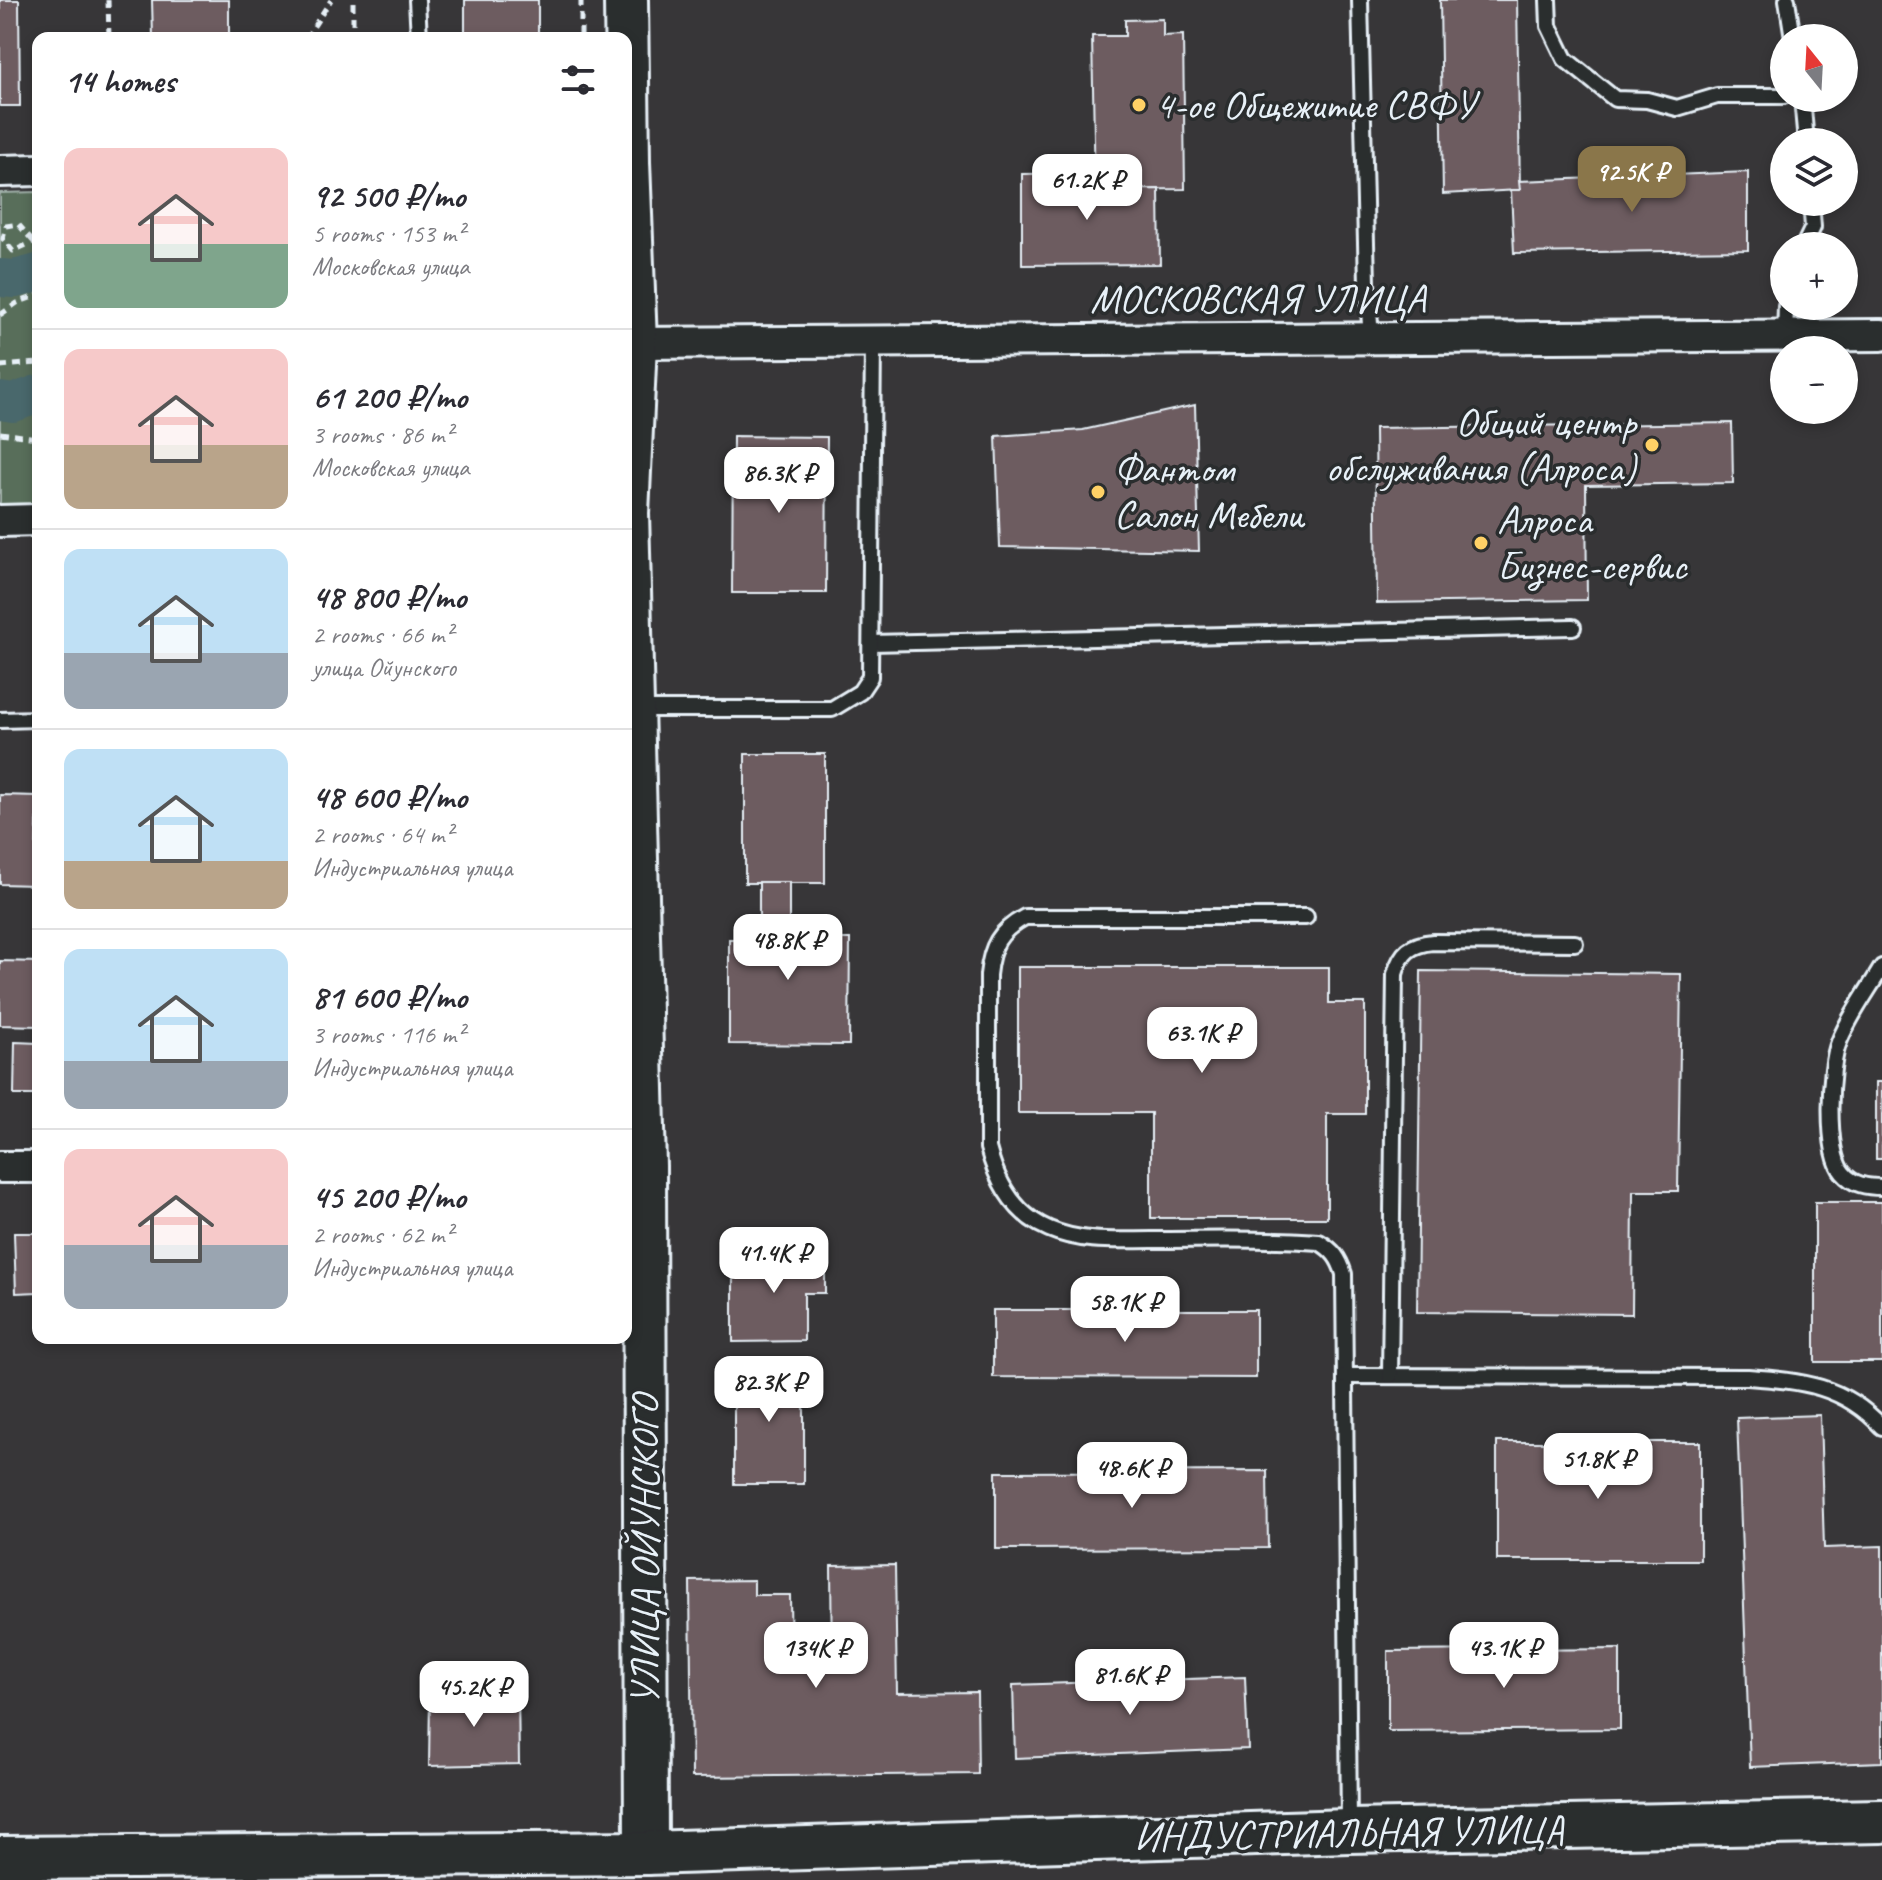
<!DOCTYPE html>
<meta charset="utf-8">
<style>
:root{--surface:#fff;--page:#f2f2f3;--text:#2b2b33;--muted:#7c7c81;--line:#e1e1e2;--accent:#8a764a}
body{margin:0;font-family:Caveat,sans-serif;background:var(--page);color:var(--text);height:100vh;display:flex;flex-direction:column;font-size:30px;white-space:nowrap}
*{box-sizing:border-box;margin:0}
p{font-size:26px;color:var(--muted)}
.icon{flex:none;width:44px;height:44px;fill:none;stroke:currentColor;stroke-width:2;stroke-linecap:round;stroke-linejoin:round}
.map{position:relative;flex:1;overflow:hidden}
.side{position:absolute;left:32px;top:32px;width:600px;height:1312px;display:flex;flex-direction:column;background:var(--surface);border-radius:16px;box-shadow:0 4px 12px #0003}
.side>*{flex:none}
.needle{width:52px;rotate:342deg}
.controls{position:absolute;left:1770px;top:24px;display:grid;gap:16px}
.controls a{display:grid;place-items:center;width:88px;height:88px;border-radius:50%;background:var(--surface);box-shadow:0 4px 12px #0003;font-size:40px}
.price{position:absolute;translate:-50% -68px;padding:0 18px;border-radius:16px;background:#fff;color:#222;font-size:26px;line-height:52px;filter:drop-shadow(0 2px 4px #0008)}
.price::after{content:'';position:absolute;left:50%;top:48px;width:24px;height:18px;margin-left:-12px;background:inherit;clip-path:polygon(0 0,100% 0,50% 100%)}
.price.on{background:var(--accent);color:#fff}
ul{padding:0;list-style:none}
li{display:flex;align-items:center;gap:24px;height:200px;padding:0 32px}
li+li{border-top:2px solid var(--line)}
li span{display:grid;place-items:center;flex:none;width:224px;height:160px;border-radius:16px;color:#555}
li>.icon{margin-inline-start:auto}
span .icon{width:96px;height:96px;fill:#fffc;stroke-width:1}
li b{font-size:34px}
h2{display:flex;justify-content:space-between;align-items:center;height:96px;padding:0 32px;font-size:34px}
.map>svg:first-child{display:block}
</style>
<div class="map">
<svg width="1882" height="1880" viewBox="0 0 1882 1880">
<rect width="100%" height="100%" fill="#373638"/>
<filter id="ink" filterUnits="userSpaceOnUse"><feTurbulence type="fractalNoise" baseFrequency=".0125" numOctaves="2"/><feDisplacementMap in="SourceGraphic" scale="16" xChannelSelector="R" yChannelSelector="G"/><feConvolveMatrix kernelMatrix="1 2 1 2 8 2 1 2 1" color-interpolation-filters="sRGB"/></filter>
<g filter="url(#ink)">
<polygon fill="#586e5a" stroke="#a0b0a9" stroke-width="2" points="38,192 38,507 0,508 0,193"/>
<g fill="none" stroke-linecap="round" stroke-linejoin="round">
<g stroke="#4a676c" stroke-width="38">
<polyline points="0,278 15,279 38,273"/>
<polyline points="0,401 13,403 38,394"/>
</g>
</g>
<g fill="#6d5b61" stroke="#e8f1f8" stroke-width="2">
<polygon points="0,0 19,0 20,106 0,106"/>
<polygon points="152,0 229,0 229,38 153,38"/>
<rect x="465" y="0" width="73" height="38"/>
<polygon points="1440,0 1517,0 1520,190 1443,194"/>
<polygon points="1163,19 1163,36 1183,35 1185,189 1095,190 1092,36 1125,36 1125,20"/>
<polygon points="1748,172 1748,250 1514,253 1511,190 1520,190 1519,181"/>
<polygon points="1095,173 1095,190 1159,189 1160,264 1022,265 1022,174"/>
<polygon points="1195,405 1199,551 1000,547 996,436 1083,430"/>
<polygon points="1732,423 1733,483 1586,485 1587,600 1377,603 1375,428"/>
<polygon points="733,436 827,437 826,593 732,593"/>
<rect x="745" y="754" width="80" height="129"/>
<polygon points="0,795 38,796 35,885 0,884"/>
<polygon points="759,882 789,882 789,939 850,939 849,1045 729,1044 729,939 759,939"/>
<polygon points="0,961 38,962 38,1026 0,1025"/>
<polygon points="1018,967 1329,967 1329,1003 1365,1003 1365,1114 1327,1114 1327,1218 1151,1218 1151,1113 1018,1113"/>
<polygon points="1421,971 1681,974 1678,1191 1633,1191 1632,1314 1417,1312"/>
<polygon points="15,1042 38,1043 38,1095 14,1095"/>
<rect x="1876" y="1082" width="6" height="77"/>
<rect x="1815" y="1202" width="67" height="160"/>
<polygon points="14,1233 38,1233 38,1292 16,1293"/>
<polygon points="733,1255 825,1255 825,1293 804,1293 804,1341 733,1342"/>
<polygon points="993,1310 1256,1310 1256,1378 993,1377"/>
<rect x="734" y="1363" width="70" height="121"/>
<polygon points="1820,1415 1824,1548 1882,1546 1882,1762 1750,1767 1737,1418"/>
<rect x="1497" y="1442" width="203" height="118"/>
<polygon points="1267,1471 1268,1548 996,1549 996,1472"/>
<polygon points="895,1565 897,1693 977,1692 978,1774 692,1777 690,1581 754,1580 754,1595 790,1595 791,1667 832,1667 831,1566"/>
<polygon points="1620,1649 1620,1729 1388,1731 1388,1651"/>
<polygon points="1245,1677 1248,1749 1015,1758 1013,1685"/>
<polygon points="518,1690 519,1764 429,1766 430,1695"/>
</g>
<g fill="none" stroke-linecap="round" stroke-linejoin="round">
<defs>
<g id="lane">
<polyline points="417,0 419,38"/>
<polyline points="1360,0 1367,283 1371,338"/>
<polyline points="1548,0 1549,26 1565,59 1615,99 1647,100 1677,108 1717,96 1784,96"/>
<polyline points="1787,0 1793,38"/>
<polyline points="1802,98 1806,142"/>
<polyline points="1804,246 1813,227 1811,202"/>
<polyline points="1785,336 1786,306"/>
<polyline points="871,643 1573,627"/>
<polyline points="636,709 832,709 860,692 870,677 873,341"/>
<polyline points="0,720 38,719"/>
<path d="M1306,917H1025C999,931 991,946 988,975V1148C997,1182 1015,1215 1049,1229C1081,1243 1118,1240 1152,1240C1207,1240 1264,1238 1319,1242C1333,1250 1339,1258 1344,1274L1349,1826"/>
<path d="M1882,967C1868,991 1849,1016 1839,1042C1829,1066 1825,1153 1843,1173C1853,1185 1867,1187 1882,1187"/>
<path d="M1345,1376L1748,1377C1802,1381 1843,1385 1882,1427"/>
<path d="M1390,1376L1395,974C1401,952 1411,944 1433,942L1575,943"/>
</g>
<g id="street">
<polyline points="0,171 38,170"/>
<polyline points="635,343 1882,335"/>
<polyline points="0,521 38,520"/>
<polyline points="0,1167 38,1167"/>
</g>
<g id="secondary">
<polyline points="626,0 628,162 635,343 627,513 644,1166 646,1853"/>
<polyline points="0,1858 646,1853 1349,1831 1882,1821"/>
</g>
</defs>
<use href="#lane" stroke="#e8f1f8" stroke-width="20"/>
<use href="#street" stroke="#e8f1f8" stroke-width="36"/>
<use href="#secondary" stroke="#e8f1f8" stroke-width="48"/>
<g stroke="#e8f1f8" stroke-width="5" stroke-dasharray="8 6" stroke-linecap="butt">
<polyline points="108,0 109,38"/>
<polyline points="581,0 581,38"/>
<polyline points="306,38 331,0"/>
<polyline points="353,38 353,0"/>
<polyline points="33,241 18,224 6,226 3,239 13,251 38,240"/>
<polyline points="0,315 17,303 38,295"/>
<polyline points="0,366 38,363"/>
<polyline points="0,433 38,438"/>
</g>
<use href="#lane" stroke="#2a2d2e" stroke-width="14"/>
<use href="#street" stroke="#2a2d2e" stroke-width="30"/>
<use href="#secondary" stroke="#2a2d2e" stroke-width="42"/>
</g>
</g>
<g fill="#ffd166" stroke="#2a2d2e" stroke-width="3">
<circle cx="1139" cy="105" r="8"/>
<circle cx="1652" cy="445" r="8"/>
<circle cx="1098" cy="492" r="8"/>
<circle cx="1481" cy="543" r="8"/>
</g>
<g text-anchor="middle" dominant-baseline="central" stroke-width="7" stroke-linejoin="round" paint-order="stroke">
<g font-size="40" fill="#e8f1f8" stroke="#2a2d2e" text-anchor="start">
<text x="1155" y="105">4-ое Общежитие СВФУ</text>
<text x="1636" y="422" text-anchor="end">Общий центр<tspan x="1636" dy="46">обслуживания (Алроса)</tspan></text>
<text x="1114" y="469">Фантом<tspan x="1114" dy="46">Салон Мебели</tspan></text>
<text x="1497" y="520">Алроса<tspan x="1497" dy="46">Бизнес-сервис</tspan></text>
</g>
<g font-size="40" fill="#e8f1f8" stroke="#2a2d2e">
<text x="1258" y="299">МОСКОВСКАЯ УЛИЦА</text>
<text transform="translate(645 1550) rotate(-90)">УЛИЦА ОЙУНСКОГО</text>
<text transform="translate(1349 1833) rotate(-1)">ИНДУСТРИАЛЬНАЯ УЛИЦА</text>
</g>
</g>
</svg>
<div class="controls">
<a><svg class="needle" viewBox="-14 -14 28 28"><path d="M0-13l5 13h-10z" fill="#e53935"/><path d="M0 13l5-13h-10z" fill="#7c7c81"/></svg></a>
<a><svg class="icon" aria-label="layers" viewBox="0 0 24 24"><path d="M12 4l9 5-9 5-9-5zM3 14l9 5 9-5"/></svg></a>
<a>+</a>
<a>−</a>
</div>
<b class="price on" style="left:1632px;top:214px">92.5K ₽</b>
<b class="price" style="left:1087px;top:222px">61.2K ₽</b>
<b class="price" style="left:779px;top:515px">86.3K ₽</b>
<b class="price" style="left:788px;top:982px">48.8K ₽</b>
<b class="price" style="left:1202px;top:1075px">63.1K ₽</b>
<b class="price" style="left:774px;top:1295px">41.4K ₽</b>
<b class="price" style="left:1125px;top:1344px">58.1K ₽</b>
<b class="price" style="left:769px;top:1424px">82.3K ₽</b>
<b class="price" style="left:1598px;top:1501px">51.8K ₽</b>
<b class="price" style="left:1132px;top:1510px">48.6K ₽</b>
<b class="price" style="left:816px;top:1690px">134K ₽</b>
<b class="price" style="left:1504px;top:1690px">43.1K ₽</b>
<b class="price" style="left:1130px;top:1717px">81.6K ₽</b>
<b class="price" style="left:474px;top:1729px">45.2K ₽</b>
<section class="side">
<h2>14 homes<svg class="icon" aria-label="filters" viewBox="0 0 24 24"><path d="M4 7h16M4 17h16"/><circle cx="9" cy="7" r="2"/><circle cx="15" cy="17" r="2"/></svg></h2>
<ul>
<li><span style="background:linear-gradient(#f6c9c9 60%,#7fa58c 0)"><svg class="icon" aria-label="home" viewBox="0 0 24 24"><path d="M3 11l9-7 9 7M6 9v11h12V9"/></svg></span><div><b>92 500 ₽/mo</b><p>5 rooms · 153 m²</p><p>Московская улица</p></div></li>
<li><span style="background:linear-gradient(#f6c9c9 60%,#b9a48a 0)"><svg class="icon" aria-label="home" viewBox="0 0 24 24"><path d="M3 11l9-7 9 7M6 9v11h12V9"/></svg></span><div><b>61 200 ₽/mo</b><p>3 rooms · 86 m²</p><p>Московская улица</p></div></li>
<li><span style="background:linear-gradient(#bfe0f5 65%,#9aa5b1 0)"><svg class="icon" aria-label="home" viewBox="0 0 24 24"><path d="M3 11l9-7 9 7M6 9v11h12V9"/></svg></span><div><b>48 800 ₽/mo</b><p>2 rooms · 66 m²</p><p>улица Ойунского</p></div></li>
<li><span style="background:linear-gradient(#bfe0f5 70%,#b9a48a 0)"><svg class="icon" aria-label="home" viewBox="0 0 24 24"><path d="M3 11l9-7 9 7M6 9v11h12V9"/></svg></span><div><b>48 600 ₽/mo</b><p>2 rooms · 64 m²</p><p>Индустриальная улица</p></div></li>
<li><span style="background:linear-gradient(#bfe0f5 70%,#9aa5b1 0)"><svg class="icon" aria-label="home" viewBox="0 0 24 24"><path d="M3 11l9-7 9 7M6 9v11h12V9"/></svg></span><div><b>81 600 ₽/mo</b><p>3 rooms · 116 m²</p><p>Индустриальная улица</p></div></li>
<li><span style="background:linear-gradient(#f6c9c9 60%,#9aa5b1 0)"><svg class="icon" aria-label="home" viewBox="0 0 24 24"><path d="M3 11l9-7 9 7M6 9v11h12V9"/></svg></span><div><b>45 200 ₽/mo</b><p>2 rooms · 62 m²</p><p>Индустриальная улица</p></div></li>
</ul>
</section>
</div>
